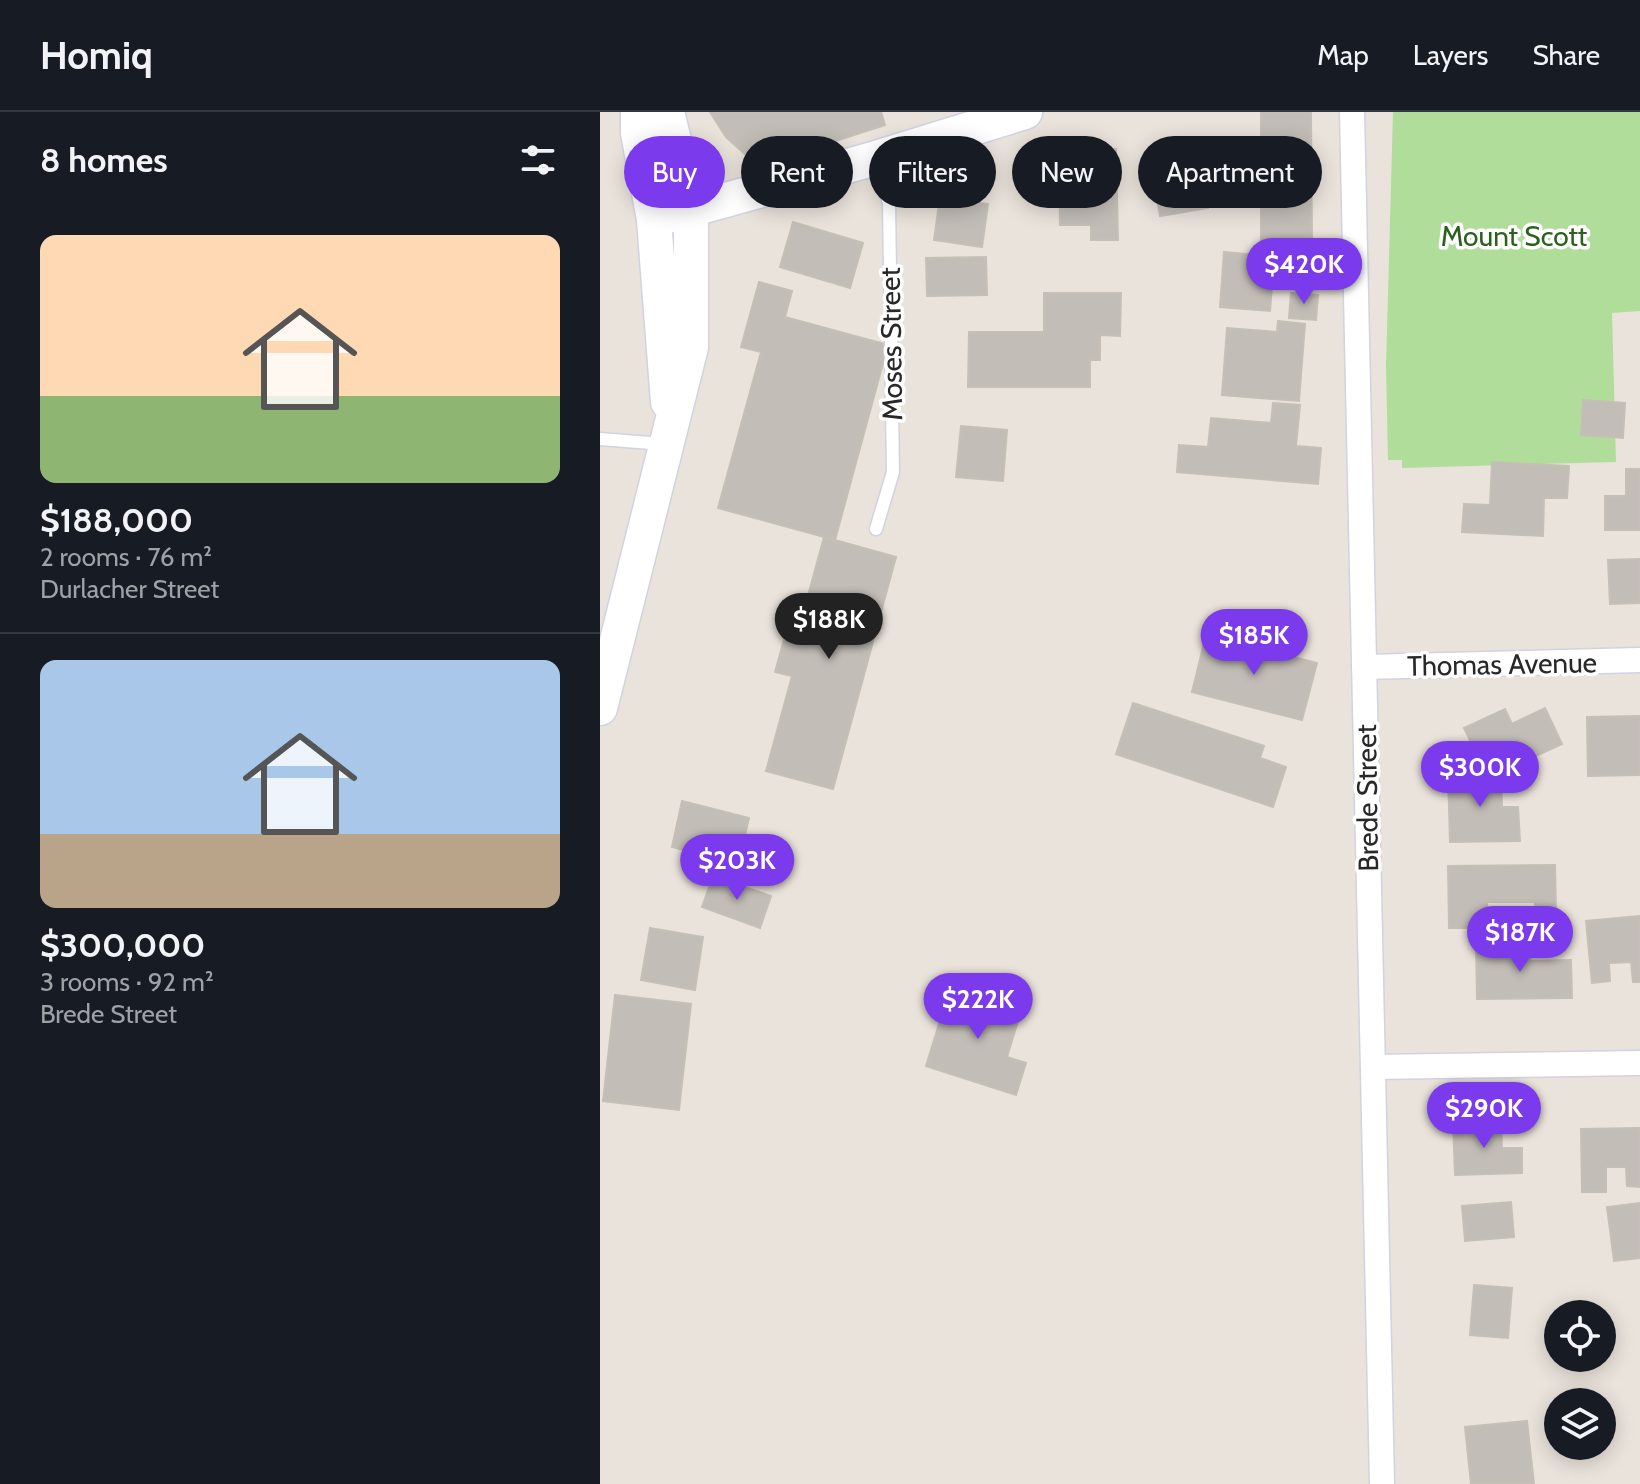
<!DOCTYPE html>
<meta charset="utf-8">
<style>
:root{--surface:#171b24;--page:#242831;--text:#f1f3f6;--muted:#9ea1a6;--line:#363941;--accent:#7c3aed}
body{margin:0;font-family:Cabin,sans-serif;background:var(--page);color:var(--text);height:100vh;display:flex;flex-direction:column;font-size:30px;white-space:nowrap}
*{box-sizing:border-box;margin:0}
p{font-size:26px;color:var(--muted)}
.icon{flex:none;width:44px;height:44px;fill:none;stroke:currentColor;stroke-width:2;stroke-linecap:round;stroke-linejoin:round}
.map{position:relative;flex:1;overflow:hidden}
.sheet{display:flex;flex-direction:column;background:var(--surface);width:600px}
.sheet>*{flex:none}
.hud{position:absolute;left:24px;top:24px;width:760px;height:72px;display:flex;gap:16px}
.buttons{position:absolute;left:944px;top:1188px;display:grid;gap:16px}
.buttons a{display:grid;place-items:center;width:72px;height:72px;border-radius:50%;background:var(--surface);box-shadow:0 4px 20px #0003;font-size:40px}
.price{position:absolute;translate:-50% -68px;padding:0 18px;border-radius:28px;background:var(--accent);color:#fff;font-size:26px;line-height:52px;filter:drop-shadow(0 2px 4px #0008)}
.price::after{content:'';position:absolute;left:50%;top:48px;width:24px;height:18px;margin-left:-12px;background:inherit;clip-path:polygon(0 0,100% 0,50% 100%)}
.price.selected{background:#222;color:#fff}
ul{padding:0;list-style:none}
li{display:grid;align-content:center;gap:16px;height:424px;padding:0 40px}
li+li{border-top:2px solid var(--line)}
li span{display:grid;place-items:center;height:248px;border-radius:16px;color:#555}
li>.icon{margin-inline-start:auto}
span .icon{width:144px;height:144px;fill:#fffc;stroke-width:1}
li b{font-size:34px}
h2{display:flex;justify-content:space-between;align-items:center;height:96px;padding:0 40px;font-size:34px}
.chip{padding:0 28px;border-radius:36px;background:var(--surface);box-shadow:0 4px 20px #0003;font-size:28px;line-height:72px}
.chip.selected{background:var(--accent);color:#fff}
header{display:flex;align-items:center;gap:48px;box-sizing:border-box;height:112px;padding:0 40px;background:var(--surface);border-bottom:2px solid var(--line)}
header strong{font-size:38px}
nav{display:flex;gap:44px;margin-inline-start:auto;font-size:28px}
main{display:flex;flex:1;min-height:0}
.map>svg:first-child{display:block}
</style>
<header>
<strong>Homiq</strong>
<nav><a>Map</a><a>Layers</a><a>Share</a></nav>
</header>
<main>
<section class="sheet">
<h2>8 homes<svg class="icon" aria-label="filters" viewBox="0 0 24 24"><path d="M4 7h16M4 17h16"/><circle cx="9" cy="7" r="2"/><circle cx="15" cy="17" r="2"/></svg></h2>
<ul>
<li><span style="background:linear-gradient(#ffd9b3 65%,#8fb573 0)"><svg class="icon" aria-label="home" viewBox="0 0 24 24"><path d="M3 11l9-7 9 7M6 9v11h12V9"/></svg></span><div><b>$188,000</b><p>2 rooms · 76 m²</p><p>Durlacher Street</p></div></li>
<li><span style="background:linear-gradient(#a9c7e8 70%,#b9a48a 0)"><svg class="icon" aria-label="home" viewBox="0 0 24 24"><path d="M3 11l9-7 9 7M6 9v11h12V9"/></svg></span><div><b>$300,000</b><p>3 rooms · 92 m²</p><p>Brede Street</p></div></li>
</ul>
</section>
<div class="map">
<svg width="1040" height="1372" viewBox="0 0 1040 1372">
<rect width="100%" height="100%" fill="#eae3db"/>
<polygon fill="#b0de9a" points="793,0 1040,0 1040,199 1012,201 1016,350 802,356 802,348 788,348 786,255"/>
<g fill="#c2bdb7" stroke="#c5bfb5" stroke-width="2">
<polygon points="110,0 281,0 285,13 164,52 148,45 126,25"/>
<polygon points="661,0 711,0 712,129 661,129"/>
<polygon points="597,33 608,96 560,104 549,41"/>
<polygon points="516,37 518,128 491,128 491,113 460,113 459,38"/>
<polygon points="340,85 388,92 382,135 334,128"/>
<polygon points="193,110 263,131 250,176 180,155"/>
<polygon points="624,140 704,147 702,176 672,174 670,199 620,195"/>
<polygon points="386,145 387,183 327,184 326,146"/>
<polygon points="159,170 192,179 185,205 288,233 235,428 118,396 161,240 141,235"/>
<polygon points="444,181 521,181 520,224 500,223 500,248 490,248 490,275 368,275 369,220 444,220"/>
<polygon points="691,181 718,183 716,208 689,206"/>
<polygon points="678,209 705,212 699,289 622,283 627,216 677,220"/>
<polygon points="983,288 1025,291 1023,326 981,323"/>
<polygon points="673,291 700,293 696,334 721,336 718,372 577,360 579,333 608,335 611,306 671,311"/>
<polygon points="361,314 407,318 403,369 356,365"/>
<polygon points="892,350 969,354 967,386 944,386 943,424 862,420 864,392 890,393"/>
<polygon points="1026,357 1040,357 1040,418 1005,418 1005,384 1026,384"/>
<polygon points="224,425 296,445 233,677 166,659 192,564 175,560 189,510 200,513"/>
<polygon points="1040,447 1040,491 1010,492 1008,448"/>
<polygon points="606,523 717,551 702,608 592,580"/>
<polygon points="533,591 664,634 660,646 686,655 673,695 516,642"/>
<polygon points="945,596 962,632 901,660 893,643 880,649 864,616 905,597 912,612"/>
<polygon points="1040,604 1040,663 988,664 987,605"/>
<polygon points="901,660 902,695 918,695 920,729 850,730 848,661"/>
<polygon points="82,689 149,706 144,727 176,735 170,759 72,735"/>
<polygon points="955,753 956,800 935,800 935,790 887,790 888,816 849,816 848,754"/>
<polygon points="113,764 171,784 160,816 102,795"/>
<polygon points="1040,804 1040,870 1033,870 1031,850 1009,851 1010,869 992,871 986,809"/>
<polygon points="50,816 103,825 95,878 41,868"/>
<polygon points="929,830 930,849 971,848 972,886 877,887 876,831"/>
<polygon points="351,873 422,896 407,945 426,951 416,983 326,954"/>
<polygon points="15,883 91,892 79,998 3,989"/>
<polygon points="901,1009 902,1036 922,1036 922,1061 855,1063 853,1010"/>
<polygon points="1040,1016 1040,1075 1027,1074 1026,1055 1006,1055 1006,1080 982,1080 981,1017"/>
<polygon points="911,1090 914,1125 865,1129 862,1094"/>
<polygon points="1040,1091 1040,1146 1014,1149 1007,1095"/>
<polygon points="874,1173 912,1176 908,1226 870,1223"/>
<polygon points="927,1309 934,1372 871,1372 865,1315"/>
</g>
<g fill="none" stroke-linecap="round" stroke-linejoin="round">
<defs>
<g id="lane">
<polyline points="0,327 63,332"/>
<polyline points="276,417 293,360 289,91 277,49"/>
</g>
<g id="street">
<polyline points="752,0 782,1372"/>
<polyline points="764,555 1040,548"/>
<polyline points="773,955 1040,951"/>
</g>
<g id="secondary">
<polyline points="38,0 38,21 54,108 68,290"/>
<polyline points="54,108 276,46 425,0"/>
<polyline points="0,596 91,235 91,98 67,0"/>
</g>
</defs>
<use href="#lane" stroke="#d0d3e1" stroke-width="15"/>
<use href="#street" stroke="#d0d3e1" stroke-width="27"/>
<use href="#secondary" stroke="#d0d3e1" stroke-width="37"/>
<use href="#lane" stroke="#fff" stroke-width="12"/>
<use href="#street" stroke="#fff" stroke-width="24"/>
<use href="#secondary" stroke="#fff" stroke-width="34"/>
</g>
<g text-anchor="middle" dominant-baseline="central" stroke-width="7" stroke-linejoin="round" paint-order="stroke">
<g font-size="28" fill="#2b601d" stroke="#fff">
<text x="914" y="124">Mount Scott</text>
</g>
<g font-size="28" fill="#282828" stroke="#fff">
<text transform="translate(291 232) rotate(-91)">Moses Street</text>
<text transform="translate(902 552) rotate(-1)">Thomas Avenue</text>
<text transform="translate(767 686) rotate(-91)">Brede Street</text>
</g>
</g>
</svg>
<div class="buttons">
<a><svg class="icon" aria-label="locate" viewBox="0 0 24 24"><circle cx="12" cy="12" r="6"/><path d="M12 2v4M12 18v4M2 12h4M18 12h4"/></svg></a>
<a><svg class="icon" aria-label="layers" viewBox="0 0 24 24"><path d="M12 4l9 5-9 5-9-5zM3 14l9 5 9-5"/></svg></a>
</div>
<b class="price" style="left:704px;top:194px">$420K</b>
<b class="price selected" style="left:229px;top:549px">$188K</b>
<b class="price" style="left:654px;top:565px">$185K</b>
<b class="price" style="left:880px;top:697px">$300K</b>
<b class="price" style="left:137px;top:790px">$203K</b>
<b class="price" style="left:920px;top:862px">$187K</b>
<b class="price" style="left:378px;top:929px">$222K</b>
<b class="price" style="left:884px;top:1038px">$290K</b>
<div class="hud">
<a class="chip selected">Buy</a>
<a class="chip">Rent</a>
<a class="chip">Filters</a>
<a class="chip">New</a>
<a class="chip">Apartment</a>
</div>
</div>
</main>
